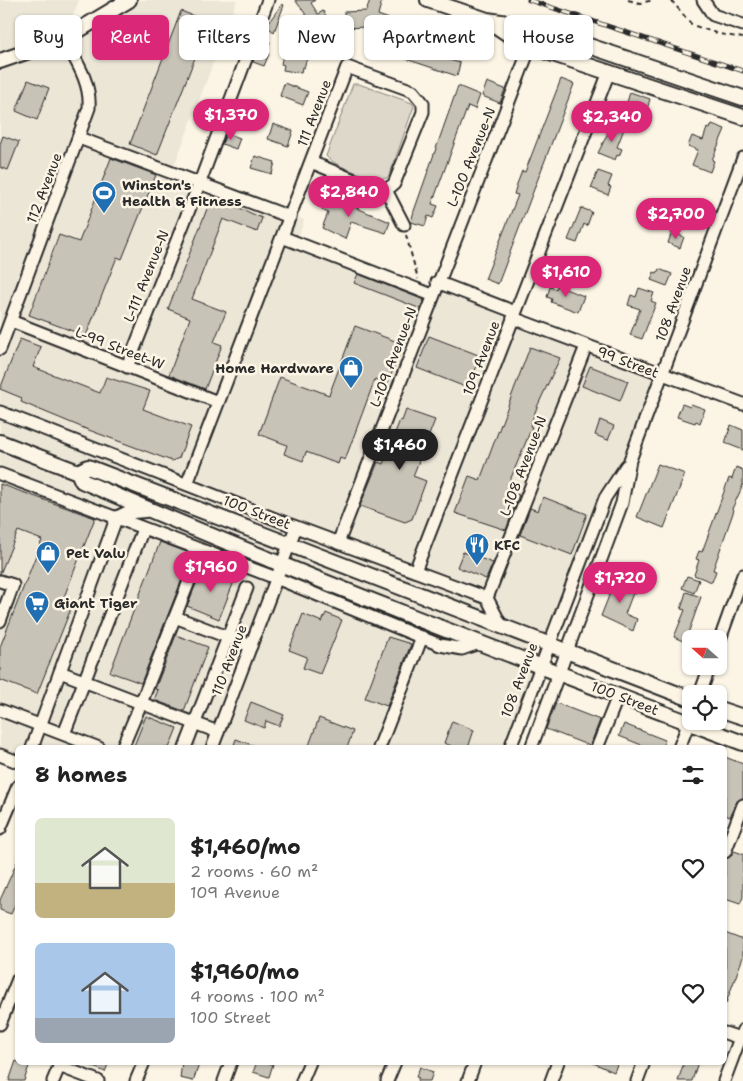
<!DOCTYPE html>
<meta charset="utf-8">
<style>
:root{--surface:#fff;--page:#f2f2f2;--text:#222;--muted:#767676;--accent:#db2777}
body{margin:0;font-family:"Shantell Sans",sans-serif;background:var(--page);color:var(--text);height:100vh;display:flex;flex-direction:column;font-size:19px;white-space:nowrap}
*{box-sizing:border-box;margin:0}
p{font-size:16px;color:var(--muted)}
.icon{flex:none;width:28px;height:28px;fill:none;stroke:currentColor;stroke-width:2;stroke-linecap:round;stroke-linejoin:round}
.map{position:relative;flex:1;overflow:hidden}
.drawer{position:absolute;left:15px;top:745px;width:712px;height:320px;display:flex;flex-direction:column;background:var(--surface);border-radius:8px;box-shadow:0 1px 4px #0004}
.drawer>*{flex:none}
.banner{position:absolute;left:15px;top:15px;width:714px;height:45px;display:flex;gap:10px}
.needle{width:32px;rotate:291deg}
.controls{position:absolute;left:682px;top:630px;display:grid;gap:10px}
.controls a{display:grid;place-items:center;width:45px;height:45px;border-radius:8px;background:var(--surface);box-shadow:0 1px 4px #0004;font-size:25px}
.price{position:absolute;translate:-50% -42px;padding:0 11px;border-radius:18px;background:var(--accent);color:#fff;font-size:16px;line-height:32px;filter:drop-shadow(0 1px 2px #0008)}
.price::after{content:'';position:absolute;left:50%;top:30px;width:15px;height:11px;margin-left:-8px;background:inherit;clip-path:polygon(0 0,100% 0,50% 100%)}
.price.selected{background:#222;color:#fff}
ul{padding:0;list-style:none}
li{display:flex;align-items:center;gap:15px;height:125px;padding:0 20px}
li span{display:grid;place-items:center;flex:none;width:140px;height:100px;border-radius:8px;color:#555}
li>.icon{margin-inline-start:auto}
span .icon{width:60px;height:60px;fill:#fffc;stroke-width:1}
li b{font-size:21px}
h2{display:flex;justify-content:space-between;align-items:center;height:60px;padding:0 20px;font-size:21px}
.pill{padding:0 18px;border-radius:8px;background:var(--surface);box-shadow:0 1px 4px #0004;font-size:18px;line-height:45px}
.pill.selected{background:var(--accent);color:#fff}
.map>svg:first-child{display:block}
</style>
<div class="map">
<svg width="743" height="1081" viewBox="0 0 743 1081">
<rect width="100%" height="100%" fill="#fcf5e5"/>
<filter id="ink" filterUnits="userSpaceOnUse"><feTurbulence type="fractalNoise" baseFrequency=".02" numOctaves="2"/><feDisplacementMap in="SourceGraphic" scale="10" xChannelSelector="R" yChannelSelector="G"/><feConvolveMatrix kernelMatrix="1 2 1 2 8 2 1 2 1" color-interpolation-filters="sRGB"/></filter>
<g filter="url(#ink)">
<polygon fill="#ece6d7" points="0,0 79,0 64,38 129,0 237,0 173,169 304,220 298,238 663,375 630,460 605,498 510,747 18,748 17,762 0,755"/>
<path fill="#ded8ca" stroke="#84827a" d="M353,84H359L412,103L414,106L390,174L387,178C376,181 333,166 326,156Z"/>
<g fill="#c8c3b7" stroke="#2b2b2b">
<polygon points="295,0 315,0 311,3 318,14 323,11 334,28 312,43 317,47 306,61 304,68 302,67 301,73 283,70 284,65 281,64 283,55 288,56 292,51 303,55 294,48 313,24"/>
<polygon points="370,0 382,0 378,15 392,20 388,34 367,27 344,28 344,12 366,11"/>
<polygon points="282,4 284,5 274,32 266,26"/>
<polygon points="181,11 209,22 157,155 130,144"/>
<polygon points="447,28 459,32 455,43 443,39"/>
<polygon points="423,34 435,38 429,54 460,63 457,76 385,52 389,40 402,44 403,39 419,45"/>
<polygon points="261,39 270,42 266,53 269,54 264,66 253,62"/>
<polygon points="561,79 574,84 498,284 485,279 518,195 514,194 517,184 522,171 525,172"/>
<polygon points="28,80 49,88 37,120 16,111"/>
<polygon points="487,82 505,89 500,103 482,96"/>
<polygon points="284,83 308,92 303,105 280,96"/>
<polygon points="458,86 480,95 475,109 468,106 432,204 438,206 433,218 428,216 425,226 411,222 414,211"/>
<polygon points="630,92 650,99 646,113 642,112 635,130 624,126 631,108 626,106"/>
<polygon points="273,124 293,131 288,146 268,139"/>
<polygon points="712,124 725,129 712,160 714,161 710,172 692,165 698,150 688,146 692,136 703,140 707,128 710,129"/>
<polygon points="612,125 624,129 617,147 622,149 619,156 617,155 615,160 598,153"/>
<polygon points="226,133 240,138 236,149 222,144"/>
<polygon points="3,136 19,142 8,170 0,167 0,144"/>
<polygon points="255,156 275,162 272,174 251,168"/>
<polygon points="111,158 156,175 122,259 117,257 86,336 29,315 59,235 79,242"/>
<polygon points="598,171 612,176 608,186 611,187 608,195 591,188"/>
<polygon points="212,196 262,218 257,232 223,219 192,299 226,312 214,342 222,345 205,389 169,375 190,318 168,309"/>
<polygon points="328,196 390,222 386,233 351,222 345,239 322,228 328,213 322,210"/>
<polygon points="683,200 694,204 689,222 676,217"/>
<polygon points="581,208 592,212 587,226 584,224 577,243 568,240"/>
<polygon points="672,232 684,237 680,248 668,243"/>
<polygon points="659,269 672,274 667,286 651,280 654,272 657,273"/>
<polygon points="358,274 424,300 421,309 354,283"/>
<polygon points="557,286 584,296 578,312 551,302 552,299 547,297 550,287 556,289"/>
<polygon points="639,288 654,293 651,301 656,303 642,339 630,335 640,309 628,305 631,295 636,297"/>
<polygon points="355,326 403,344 388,383 375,379 345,460 340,458 338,464 306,452 303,461 284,454 287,445 259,434 280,377 329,395"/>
<polygon points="429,336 481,356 468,388 417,368"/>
<polygon points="20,339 41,347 33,367 100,393 106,377 150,391 143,409 191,427 179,458 172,461 86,429 21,402 22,398 0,389"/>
<polygon points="530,347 560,358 537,407 530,426 532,427 506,490 519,495 506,530 455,513 469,476 480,480"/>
<polygon points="590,366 628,381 620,401 582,386"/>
<polygon points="682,404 690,407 691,404 705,409 700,423 696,421 695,423 677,417"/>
<polygon points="406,410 435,420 413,476 426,481 412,519 405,522 360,506 378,462 383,464 400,420 402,421"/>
<polygon points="600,420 614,426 608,440 595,435"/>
<polygon points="731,425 743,430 743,450 725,443"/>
<polygon points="658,464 685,474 664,528 637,517"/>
<polygon points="736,467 743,470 743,485 732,509 734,510 713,570 716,571 712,582 694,575 699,560 696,559 699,551 702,552 729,478 732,479"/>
<polygon points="0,484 95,518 64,597 74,601 37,694 0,680 0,647 42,540 18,531 0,574"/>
<polygon points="543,497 587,514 572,555 520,535 530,508 538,511"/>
<polygon points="160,542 192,554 141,683 110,672"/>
<polygon points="463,552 493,563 486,579 457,567"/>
<polygon points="203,567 235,579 219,619 187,606"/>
<polygon points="687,576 699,580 694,593 682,588"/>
<polygon points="616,578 638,586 636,594 633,593 625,614 637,619 633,631 601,616"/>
<polygon points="686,592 701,597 685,642 674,637 685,610 681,609"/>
<polygon points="326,613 342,620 320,674 303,668 307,657 289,650 303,614 322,622"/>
<polygon points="176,635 208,647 184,711 154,700 158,690 155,689"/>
<polygon points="388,637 411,644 387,706 365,698"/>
<polygon points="251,702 284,715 279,726 266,721 264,728 244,720"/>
<polygon points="556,703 600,720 590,746 546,729"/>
<polygon points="146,716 177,728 169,748 133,748"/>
<polygon points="319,718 353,731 347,748 308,748"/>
<polygon points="452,721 474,730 468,748 456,748 444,743"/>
<polygon points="624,724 665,740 662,748 649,748 619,736"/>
<polygon points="236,739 258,747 258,748 233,748"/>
<polygon points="725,757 743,764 743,798 736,802 730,817 725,815"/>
<polygon points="734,851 743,854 743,897 740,904 725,899 725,859 730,857"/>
<polygon points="17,862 18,898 11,914 0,910 0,900"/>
<polygon points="725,933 743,940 743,957 726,1003"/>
<polygon points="16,1061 29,1066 24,1081 9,1081"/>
<polygon points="83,1062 109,1062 105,1072"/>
<polygon points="182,1062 200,1062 193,1081 180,1078"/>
<polygon points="257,1062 273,1064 269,1077 253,1072"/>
<polygon points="591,1062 618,1062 614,1072"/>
<polygon points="684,1062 698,1062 692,1081 678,1081"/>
<polygon points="420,1067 433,1072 430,1081 417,1081 419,1078 416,1077"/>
</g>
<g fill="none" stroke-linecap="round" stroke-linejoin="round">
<defs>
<g id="minor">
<polyline points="703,0 713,15 743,25"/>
<polyline points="79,138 290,217"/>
<polyline points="386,190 404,225"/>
<polyline points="282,237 432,295"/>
<polyline points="437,282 515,312"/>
<polyline points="513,318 743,404"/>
<polyline points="11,321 218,402"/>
<path d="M0,349L89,108C91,82 76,61 64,39"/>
<polyline points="127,367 200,182 268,0"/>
<polyline points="0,412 296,527 487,598 501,625"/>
<polyline points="0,474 276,578 440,645 462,649 479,643"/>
<polyline points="187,484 347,67 413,91 423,103 423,112 394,184 386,190 378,190 311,162"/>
<polyline points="338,543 537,29"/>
<polyline points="415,571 609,72"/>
<polyline points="0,581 13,585 0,621"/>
<polyline points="487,598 586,346"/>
<polyline points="175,617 251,646"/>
<polyline points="719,642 743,575"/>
<polyline points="60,672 141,703 201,551"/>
<polyline points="700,694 710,666"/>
<polyline points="0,710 99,748"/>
<polyline points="64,734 143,529"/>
<polyline points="32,748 116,519"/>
<polyline points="122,748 141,703 218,732"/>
<polyline points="185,748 247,588"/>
<polyline points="212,748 296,527"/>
<polyline points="379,748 422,637"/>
<polyline points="510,748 605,498 626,466"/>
<polyline points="531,748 622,503 630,460 743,158"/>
<polyline points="597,748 618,696"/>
<polyline points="679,748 689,722"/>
<polyline points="0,755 18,762"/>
<polyline points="0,829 18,786"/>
<polyline points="725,852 743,805"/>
<polyline points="0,1024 18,979"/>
<polyline points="725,1033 743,1039"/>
<polyline points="59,1066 98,1081"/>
<polyline points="53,1081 61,1062"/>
<polyline points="136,1081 144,1062"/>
<polyline points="224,1081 231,1062"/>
<polyline points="302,1081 310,1062"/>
<polyline points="387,1081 395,1062"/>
<polyline points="468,1081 475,1062"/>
<polyline points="551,1081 558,1062"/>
<polyline points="637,1081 644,1062"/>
<polyline points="724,1081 743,1030"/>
</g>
<g id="major">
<polyline points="428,0 487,20 530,26 743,98"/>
<polyline points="490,22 523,44 743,117"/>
<polyline points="0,61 64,39 129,0"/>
<path d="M0,442L78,472L82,481C300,575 521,660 743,743"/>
<polyline points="78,472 88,467 691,699"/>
<polyline points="116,519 133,511 145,510"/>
<polyline points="719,709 743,717"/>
</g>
</defs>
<use href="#minor" stroke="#2b2b2b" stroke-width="15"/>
<use href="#major" stroke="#2b2b2b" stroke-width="18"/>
<g stroke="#2b2b2b" stroke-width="2" stroke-dasharray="5 4" stroke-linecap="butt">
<polyline points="628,0 640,3 654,0"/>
<polyline points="671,0 692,25 719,34 743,38"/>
<polyline points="406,235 418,279"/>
</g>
<use href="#minor" stroke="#fcf5e5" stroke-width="11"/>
<use href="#major" stroke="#fcf5e5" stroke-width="14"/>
<defs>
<polyline id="rail" points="529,0 743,71"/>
</defs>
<use href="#rail" stroke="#2b2b2b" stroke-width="5"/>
<use href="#rail" stroke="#fcf5e5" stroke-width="3" stroke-dasharray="9" stroke-linecap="butt"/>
</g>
</g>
<defs>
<symbol id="stadium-pin" viewBox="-11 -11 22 30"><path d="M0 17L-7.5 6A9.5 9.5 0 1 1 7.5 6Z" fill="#1f6fb2" stroke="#fcf5e5"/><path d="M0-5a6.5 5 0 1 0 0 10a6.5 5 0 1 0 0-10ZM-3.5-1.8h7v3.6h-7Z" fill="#fff"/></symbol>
<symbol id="shop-pin" viewBox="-11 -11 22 30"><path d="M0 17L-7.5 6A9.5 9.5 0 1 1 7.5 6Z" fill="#1f6fb2" stroke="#fcf5e5"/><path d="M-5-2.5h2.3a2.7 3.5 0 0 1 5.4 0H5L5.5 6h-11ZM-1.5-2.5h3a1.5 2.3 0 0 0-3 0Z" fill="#fff"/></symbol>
<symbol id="restaurant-pin" viewBox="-11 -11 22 30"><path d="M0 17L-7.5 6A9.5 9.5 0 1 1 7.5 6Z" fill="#1f6fb2" stroke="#fcf5e5"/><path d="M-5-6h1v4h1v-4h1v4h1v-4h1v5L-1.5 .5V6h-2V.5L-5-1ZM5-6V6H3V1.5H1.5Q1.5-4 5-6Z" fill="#fff"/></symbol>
<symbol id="supermarket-pin" viewBox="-11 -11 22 30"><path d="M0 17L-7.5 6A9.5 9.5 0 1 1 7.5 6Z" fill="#1f6fb2" stroke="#fcf5e5"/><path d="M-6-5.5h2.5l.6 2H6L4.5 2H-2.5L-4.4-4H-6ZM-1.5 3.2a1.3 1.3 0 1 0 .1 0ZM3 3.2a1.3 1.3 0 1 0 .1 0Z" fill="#fff"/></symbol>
</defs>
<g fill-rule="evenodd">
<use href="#stadium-pin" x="90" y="179" width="28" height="38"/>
<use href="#shop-pin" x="337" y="354" width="28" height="38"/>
<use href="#restaurant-pin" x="463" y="531" width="28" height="38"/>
<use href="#shop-pin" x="34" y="539" width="28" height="38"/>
<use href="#supermarket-pin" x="23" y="589" width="28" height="38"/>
</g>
<g text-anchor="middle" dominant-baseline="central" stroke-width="5" stroke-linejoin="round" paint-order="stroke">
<g font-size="14" fill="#2b2b2b" stroke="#fcf5e5">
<text transform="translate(314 113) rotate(-69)">111 Avenue</text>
<text transform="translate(471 157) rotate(-68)">L-100 Avenue-N</text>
<text transform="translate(44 188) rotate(-69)">112 Avenue</text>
<text transform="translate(146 276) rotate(-68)">L-111 Avenue-N</text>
<text transform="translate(673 304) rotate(-70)">108 Avenue</text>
<text transform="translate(120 348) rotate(21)">L-99 Street-W</text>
<text transform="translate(393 357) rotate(-69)">L-109 Avenue-N</text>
<text transform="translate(481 358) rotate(-69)">109 Avenue</text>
<text transform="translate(628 362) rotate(21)">99 Street</text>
<text transform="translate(523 466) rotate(-69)">L-108 Avenue-N</text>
<text transform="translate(257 512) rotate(21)">100 Street</text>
<text transform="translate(229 660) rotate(-69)">110 Avenue</text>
<text transform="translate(519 680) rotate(-69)">108 Avenue</text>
<text transform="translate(625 698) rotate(21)">100 Street</text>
</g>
<g font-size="14" font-weight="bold" fill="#2b2b2b" stroke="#fcf5e5" text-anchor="start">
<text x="122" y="185">Winston's<tspan x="122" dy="16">Health &amp; Fitness</tspan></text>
<text x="334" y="368" text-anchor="end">Home Hardware</text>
<text x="494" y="545">KFC</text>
<text x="66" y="553">Pet Valu</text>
<text x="54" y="603">Giant Tiger</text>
</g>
</g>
</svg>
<div class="controls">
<a><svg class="needle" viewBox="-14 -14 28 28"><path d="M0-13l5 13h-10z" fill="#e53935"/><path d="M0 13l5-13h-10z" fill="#767676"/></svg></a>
<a><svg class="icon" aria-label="locate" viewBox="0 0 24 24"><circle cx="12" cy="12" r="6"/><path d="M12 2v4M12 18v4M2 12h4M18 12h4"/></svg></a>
</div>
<b class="price" style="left:231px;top:141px">$1,370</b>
<b class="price" style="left:612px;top:143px">$2,340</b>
<b class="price" style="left:349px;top:218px">$2,840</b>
<b class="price" style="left:676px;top:240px">$2,700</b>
<b class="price" style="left:566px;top:298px">$1,610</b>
<b class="price selected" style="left:400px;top:471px">$1,460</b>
<b class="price" style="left:211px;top:593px">$1,960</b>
<b class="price" style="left:620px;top:604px">$1,720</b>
<div class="banner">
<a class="pill">Buy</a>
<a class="pill selected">Rent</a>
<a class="pill">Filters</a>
<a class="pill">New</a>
<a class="pill">Apartment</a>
<a class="pill">House</a>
</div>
<section class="drawer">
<h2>8 homes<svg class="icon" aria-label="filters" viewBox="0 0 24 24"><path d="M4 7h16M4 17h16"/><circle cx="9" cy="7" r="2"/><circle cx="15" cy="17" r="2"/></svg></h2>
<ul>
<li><span style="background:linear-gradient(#dfe7d0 65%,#c2b280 0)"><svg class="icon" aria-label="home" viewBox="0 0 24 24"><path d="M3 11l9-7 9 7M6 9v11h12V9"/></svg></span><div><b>$1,460/mo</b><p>2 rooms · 60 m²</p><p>109 Avenue</p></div><svg class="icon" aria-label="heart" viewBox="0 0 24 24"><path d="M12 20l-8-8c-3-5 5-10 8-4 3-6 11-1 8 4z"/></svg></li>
<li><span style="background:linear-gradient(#a9c7e8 75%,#9aa5b1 0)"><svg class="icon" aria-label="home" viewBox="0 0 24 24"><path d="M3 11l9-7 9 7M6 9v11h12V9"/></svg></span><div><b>$1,960/mo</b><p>4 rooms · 100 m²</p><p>100 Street</p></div><svg class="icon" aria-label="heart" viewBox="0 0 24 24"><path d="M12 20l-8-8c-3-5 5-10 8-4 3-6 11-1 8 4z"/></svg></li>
</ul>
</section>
</div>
